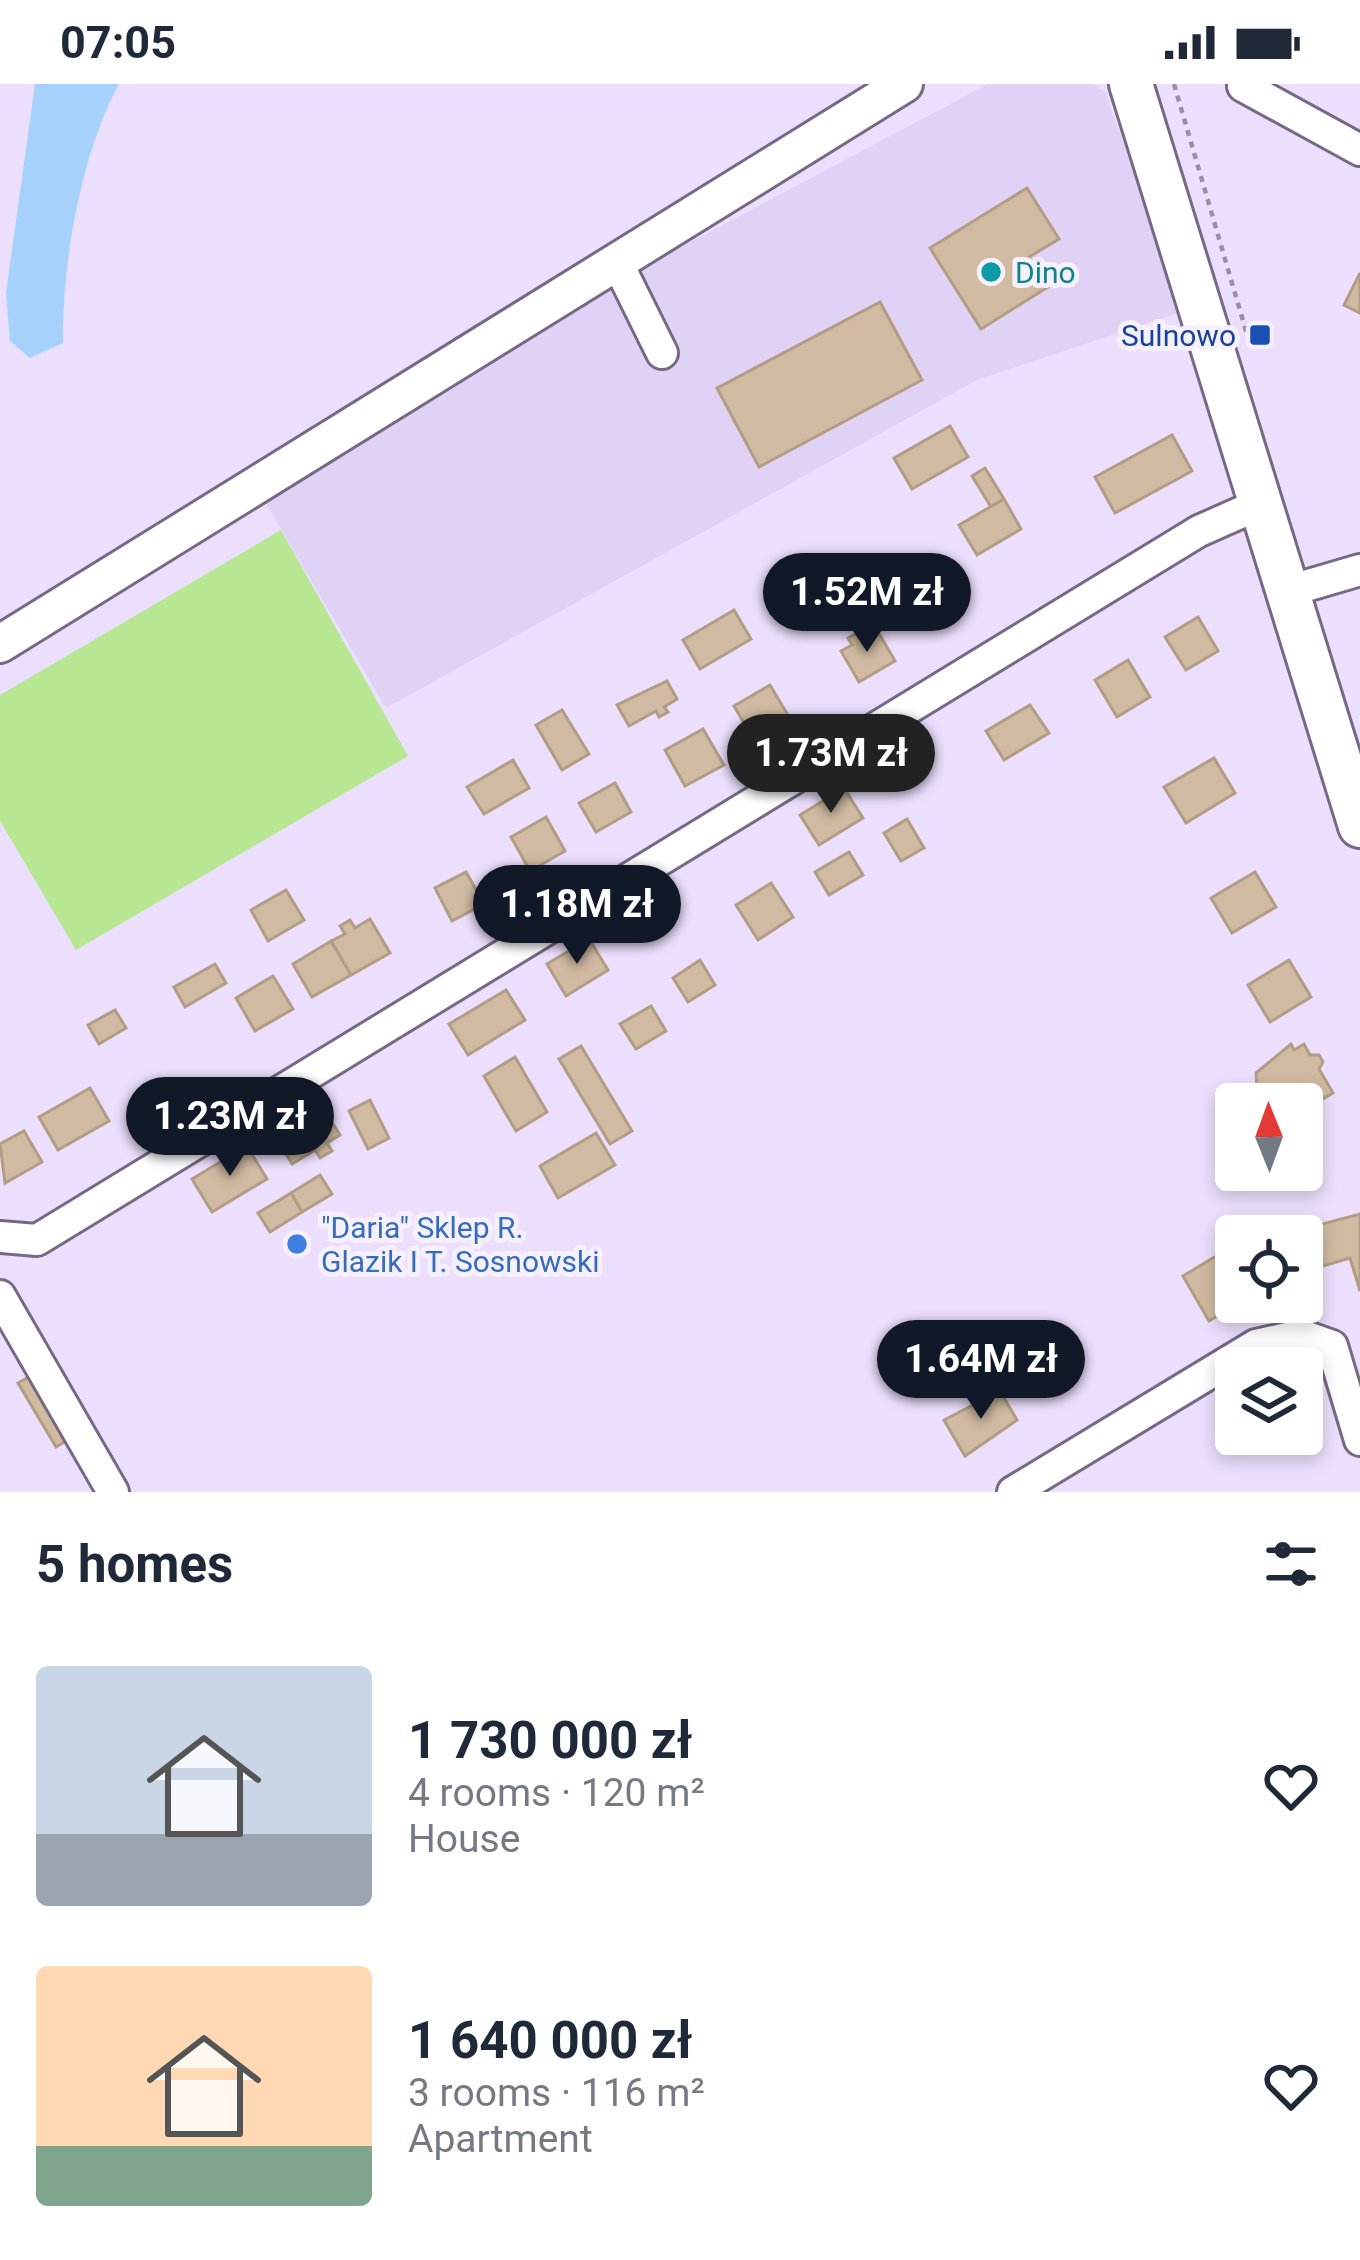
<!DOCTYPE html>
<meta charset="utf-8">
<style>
:root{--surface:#fff;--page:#f2f2f3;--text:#1f2937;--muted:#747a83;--accent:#111827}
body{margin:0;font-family:Roboto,sans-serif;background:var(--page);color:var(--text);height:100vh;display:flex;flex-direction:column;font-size:45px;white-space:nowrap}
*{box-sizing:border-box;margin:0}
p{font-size:39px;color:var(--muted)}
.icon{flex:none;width:66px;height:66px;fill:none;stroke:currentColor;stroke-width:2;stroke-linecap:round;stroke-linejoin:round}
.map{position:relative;height:1408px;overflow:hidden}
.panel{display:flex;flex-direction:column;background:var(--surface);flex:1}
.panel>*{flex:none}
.needle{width:78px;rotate:359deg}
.tools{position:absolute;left:1215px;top:999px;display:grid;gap:24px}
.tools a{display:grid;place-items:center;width:108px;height:108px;border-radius:12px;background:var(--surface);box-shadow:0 6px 18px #0003;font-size:60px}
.price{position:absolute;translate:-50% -102px;padding:0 27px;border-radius:42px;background:var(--accent);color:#fff;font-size:39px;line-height:78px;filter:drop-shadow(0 3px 6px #0008)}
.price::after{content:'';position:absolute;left:50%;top:72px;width:36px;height:27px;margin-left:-18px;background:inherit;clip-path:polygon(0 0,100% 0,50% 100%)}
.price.active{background:#222;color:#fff}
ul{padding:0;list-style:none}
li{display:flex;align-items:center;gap:36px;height:300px;padding:0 36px}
li span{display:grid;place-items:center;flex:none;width:336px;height:240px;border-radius:12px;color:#555}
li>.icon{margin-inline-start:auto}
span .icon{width:144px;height:144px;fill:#fffc;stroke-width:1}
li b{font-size:51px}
h2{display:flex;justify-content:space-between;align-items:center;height:144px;padding:0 36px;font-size:51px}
.status{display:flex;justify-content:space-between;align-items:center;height:84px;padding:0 60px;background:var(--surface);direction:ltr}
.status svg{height:33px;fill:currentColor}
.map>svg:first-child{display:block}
</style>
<div class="status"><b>07:05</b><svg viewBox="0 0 49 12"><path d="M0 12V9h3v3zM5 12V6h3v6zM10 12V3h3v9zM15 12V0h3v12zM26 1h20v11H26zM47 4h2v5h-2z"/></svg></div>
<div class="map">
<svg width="1360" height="1408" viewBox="0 0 1360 1408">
<rect width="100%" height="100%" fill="#ebdffd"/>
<polygon fill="#e0d2f5" points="988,0 1093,0 1105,8 1184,227 977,296 386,624 250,392"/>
<polygon fill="#b8e794" points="281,446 408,672 76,866 0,737 0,611"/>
<path fill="#a5d1fb" d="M35,0H119C81,69 62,180 63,259L30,274L10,257L6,209Z"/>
<g fill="#d0baa1" stroke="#b29d84" stroke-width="3">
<polygon points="1027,104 1059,155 1029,173 1048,203 981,245 930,164"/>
<polygon points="1360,189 1360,229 1344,221"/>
<polygon points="880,218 922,296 759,383 717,304"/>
<polygon points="950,342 968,373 912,405 894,374"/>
<polygon points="1172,351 1192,387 1115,429 1095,393"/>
<polygon points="985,384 1004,415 991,423 972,392"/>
<polygon points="1004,415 1021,445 977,471 959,441"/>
<polygon points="831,490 844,512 817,529 803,507"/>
<polygon points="734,526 751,555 700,585 683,556"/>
<polygon points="1198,533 1218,567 1186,586 1165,553"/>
<polygon points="877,546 895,577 859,598 841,567 852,561 848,554 859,548 863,555"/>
<polygon points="1128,576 1150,613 1117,633 1095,596"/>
<polygon points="667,597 677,615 664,623 668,628 659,633 656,627 629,642 617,621"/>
<polygon points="770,601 792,638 756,659 734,622"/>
<polygon points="1030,621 1049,649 1004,676 986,647"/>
<polygon points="562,626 589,670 562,686 536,641"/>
<polygon points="703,645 724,681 685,702 665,666"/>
<polygon points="1214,674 1235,709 1186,739 1164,703"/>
<polygon points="513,676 529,704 484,730 467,703"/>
<polygon points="615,699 631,728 596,748 579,719"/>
<polygon points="844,704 863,734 819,761 800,731"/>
<polygon points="546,733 565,767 530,787 511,753"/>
<polygon points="907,735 924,764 901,777 884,749"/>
<polygon points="849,768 863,791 829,811 815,788"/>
<polygon points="466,788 484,820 452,837 435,804"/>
<polygon points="1255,788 1276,823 1232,849 1211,814"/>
<polygon points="771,799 793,833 758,856 736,821"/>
<polygon points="286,806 304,836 268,857 251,826"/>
<polygon points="370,835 390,869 351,891 331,857 345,850 340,842 350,836 355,844"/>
<polygon points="589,855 608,886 566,912 547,880"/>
<polygon points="331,857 351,891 312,913 293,880"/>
<polygon points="700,876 715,901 688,918 673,894"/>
<polygon points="1289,876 1311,913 1270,938 1248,901"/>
<polygon points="215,880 226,899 185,923 174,903"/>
<polygon points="273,892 293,925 255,947 236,914"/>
<polygon points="506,906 525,936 468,971 449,940"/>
<polygon points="651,922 666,947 636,965 620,940"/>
<polygon points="115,926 126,944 99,960 88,941"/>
<polygon points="1291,960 1294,966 1304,960 1310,971 1319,971 1323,978 1319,985 1333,1009 1302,1027 1302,1020 1294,1020 1290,1012 1275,1020 1257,1004 1256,989"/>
<polygon points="581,962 632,1047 610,1060 559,975"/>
<polygon points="515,973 547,1028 516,1047 484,992"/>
<polygon points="90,1004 109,1037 58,1066 39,1033"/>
<polygon points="370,1016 389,1054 368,1065 349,1027"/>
<polygon points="320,1020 340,1051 327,1059 332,1067 320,1074 315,1066 292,1080 273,1048"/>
<polygon points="24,1047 42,1078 5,1099 0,1060"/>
<polygon points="596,1049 615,1081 558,1114 540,1082"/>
<polygon points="247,1062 267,1095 212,1128 192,1095"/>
<polygon points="320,1091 332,1110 302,1128 291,1109"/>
<polygon points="291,1109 302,1128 270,1148 258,1129"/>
<polygon points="1360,1130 1360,1207 1350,1174 1323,1182 1311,1143"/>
<polygon points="1228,1165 1236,1169 1236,1218 1241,1218 1209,1237 1183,1192"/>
<polygon points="36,1289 74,1352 56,1363 18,1299"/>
<polygon points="1000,1307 1017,1336 965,1372 944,1336"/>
</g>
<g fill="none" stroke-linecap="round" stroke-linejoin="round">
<defs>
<g id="minor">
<polyline points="1243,2 1360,66"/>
<polyline points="617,178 662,269"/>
<polyline points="1285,508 1360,486"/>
<polyline points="0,1153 37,1156 1199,447 1260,420"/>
<polyline points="0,1212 113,1408"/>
<polyline points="1013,1408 1256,1261 1301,1251 1332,1262 1360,1356"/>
</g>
<polyline id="tertiary" points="0,560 904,0"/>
<polyline id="secondary" points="1131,0 1360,742"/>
</defs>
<use href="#minor" stroke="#756984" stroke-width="36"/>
<use href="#tertiary" stroke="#756984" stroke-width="42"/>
<use href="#secondary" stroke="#756984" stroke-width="48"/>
<polyline stroke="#988fa5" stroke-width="4.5" stroke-dasharray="6 6" stroke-linecap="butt" points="1174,0 1248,254"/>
<use href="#minor" stroke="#fff" stroke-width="30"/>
<use href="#tertiary" stroke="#fff" stroke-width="36"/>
<use href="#secondary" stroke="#fff" stroke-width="42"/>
</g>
<circle fill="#0f9aa8" stroke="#f5f0fc" stroke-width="4.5" cx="991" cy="188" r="12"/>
<rect fill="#1a4fb4" stroke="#f5f0fc" stroke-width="4.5" x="1248" y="239" width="24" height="24" rx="6"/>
<circle fill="#3f7fe0" stroke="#f5f0fc" stroke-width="4.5" cx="297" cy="1160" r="12"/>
<g text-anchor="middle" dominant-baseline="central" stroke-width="10" stroke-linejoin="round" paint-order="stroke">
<g font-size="30" fill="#0d838f" stroke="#f5f0fc" text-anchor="start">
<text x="1015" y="188">Dino</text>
</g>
<g font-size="30" fill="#164399" stroke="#f5f0fc" text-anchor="end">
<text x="1236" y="251">Sulnowo</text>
</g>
<g font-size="30" fill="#366cbe" stroke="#f5f0fc" text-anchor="start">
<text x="321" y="1143">"Daria" Sklep R.<tspan x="321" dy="34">Glazik I T. Sosnowski</tspan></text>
</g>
</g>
</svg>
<div class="tools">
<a><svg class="needle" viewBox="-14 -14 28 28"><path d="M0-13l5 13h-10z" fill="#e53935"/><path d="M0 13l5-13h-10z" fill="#747a83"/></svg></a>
<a><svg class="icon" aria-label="locate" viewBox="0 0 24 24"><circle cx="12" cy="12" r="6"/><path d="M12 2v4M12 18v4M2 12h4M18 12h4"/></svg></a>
<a><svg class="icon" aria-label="layers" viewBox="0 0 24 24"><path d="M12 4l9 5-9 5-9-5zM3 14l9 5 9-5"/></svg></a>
</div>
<b class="price" style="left:867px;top:571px">1.52M zł</b>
<b class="price active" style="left:831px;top:732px">1.73M zł</b>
<b class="price" style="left:577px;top:883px">1.18M zł</b>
<b class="price" style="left:230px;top:1095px">1.23M zł</b>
<b class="price" style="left:981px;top:1338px">1.64M zł</b>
</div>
<section class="panel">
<h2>5 homes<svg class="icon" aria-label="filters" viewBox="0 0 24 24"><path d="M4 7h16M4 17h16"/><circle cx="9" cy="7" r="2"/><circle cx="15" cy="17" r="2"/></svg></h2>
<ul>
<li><span style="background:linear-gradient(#c9d6e8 70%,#9aa5b1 0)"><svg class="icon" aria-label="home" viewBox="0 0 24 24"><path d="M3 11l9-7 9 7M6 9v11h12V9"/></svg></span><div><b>1 730 000 zł</b><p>4 rooms · 120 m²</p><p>House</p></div><svg class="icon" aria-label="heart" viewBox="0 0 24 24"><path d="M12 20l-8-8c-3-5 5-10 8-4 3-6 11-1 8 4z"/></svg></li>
<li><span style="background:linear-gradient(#ffd9b3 75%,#7fa58c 0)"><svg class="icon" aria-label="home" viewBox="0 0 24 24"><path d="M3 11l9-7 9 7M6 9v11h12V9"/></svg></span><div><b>1 640 000 zł</b><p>3 rooms · 116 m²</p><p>Apartment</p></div><svg class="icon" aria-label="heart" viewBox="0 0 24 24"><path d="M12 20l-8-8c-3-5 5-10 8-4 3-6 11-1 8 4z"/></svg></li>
</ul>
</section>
